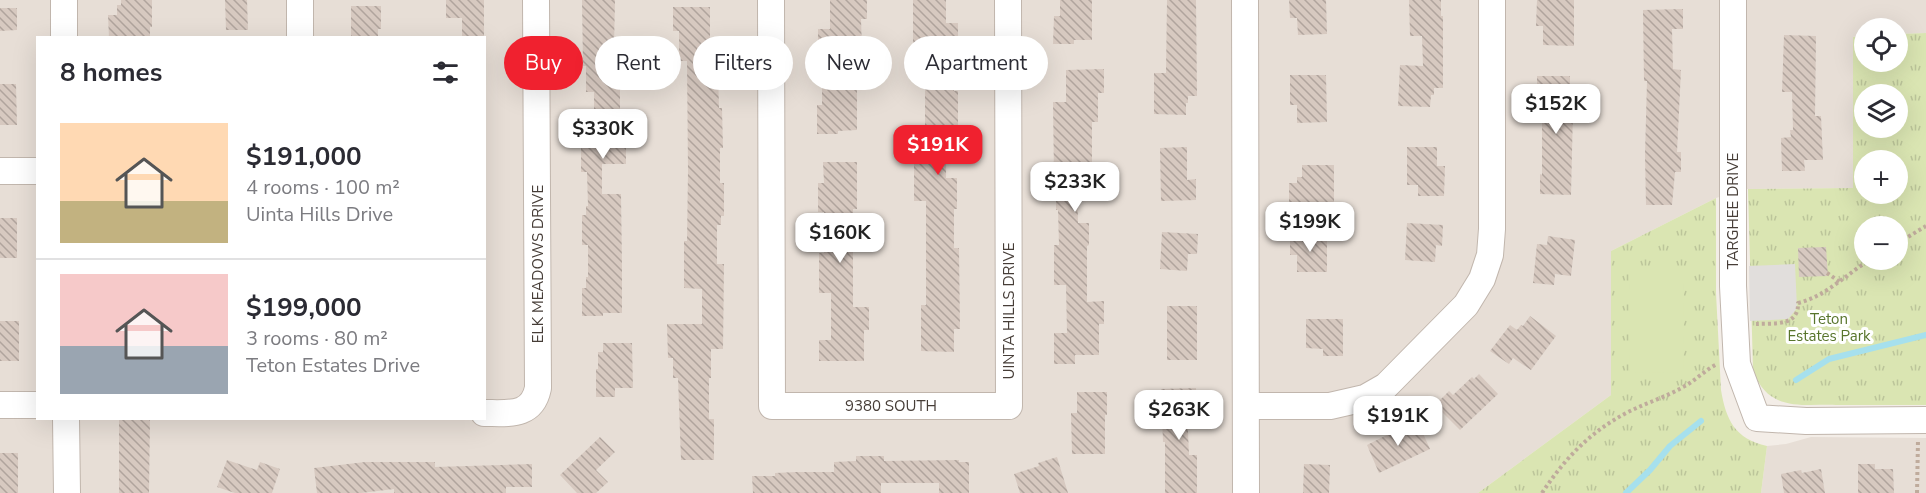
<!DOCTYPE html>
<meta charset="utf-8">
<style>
:root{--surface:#fff;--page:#f7f7f7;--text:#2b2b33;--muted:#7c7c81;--line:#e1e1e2;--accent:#f0212f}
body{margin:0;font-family:"Nunito Sans",sans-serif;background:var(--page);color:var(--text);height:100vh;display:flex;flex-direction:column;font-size:22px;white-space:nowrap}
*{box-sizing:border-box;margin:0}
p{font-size:20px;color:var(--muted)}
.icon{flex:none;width:33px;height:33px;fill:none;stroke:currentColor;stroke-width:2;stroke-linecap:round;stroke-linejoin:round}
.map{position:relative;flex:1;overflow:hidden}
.drawer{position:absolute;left:36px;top:36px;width:450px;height:384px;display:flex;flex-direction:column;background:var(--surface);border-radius:0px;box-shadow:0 6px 24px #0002}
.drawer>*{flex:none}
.banner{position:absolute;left:504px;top:36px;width:570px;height:54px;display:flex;gap:12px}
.controls{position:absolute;left:1854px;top:18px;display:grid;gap:12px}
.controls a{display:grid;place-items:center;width:54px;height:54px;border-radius:50%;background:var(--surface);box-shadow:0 6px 24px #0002;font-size:30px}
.price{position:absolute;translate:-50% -51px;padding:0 14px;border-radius:12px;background:#fff;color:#222;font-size:20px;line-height:39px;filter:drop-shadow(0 2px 3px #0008)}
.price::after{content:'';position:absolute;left:50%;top:36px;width:18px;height:14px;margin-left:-9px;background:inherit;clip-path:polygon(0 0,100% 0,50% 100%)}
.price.selected{background:var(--accent);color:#fff}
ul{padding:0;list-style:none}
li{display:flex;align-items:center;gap:18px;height:150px;padding:0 24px}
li+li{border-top:2px solid var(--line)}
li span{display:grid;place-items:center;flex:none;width:168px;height:120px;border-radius:0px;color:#555}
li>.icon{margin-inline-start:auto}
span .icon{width:72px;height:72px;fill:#fffc;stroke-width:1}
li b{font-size:26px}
h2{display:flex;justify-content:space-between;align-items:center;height:72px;padding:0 24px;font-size:26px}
.chip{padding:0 21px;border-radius:27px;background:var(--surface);box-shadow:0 6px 24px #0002;font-size:21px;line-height:54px}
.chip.selected{background:var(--accent);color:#fff}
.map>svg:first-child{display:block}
</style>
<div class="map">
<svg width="1926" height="493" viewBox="0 0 1926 493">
<defs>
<pattern id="park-tufts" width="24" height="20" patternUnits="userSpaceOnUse" patternTransform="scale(1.5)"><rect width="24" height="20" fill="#dae5b2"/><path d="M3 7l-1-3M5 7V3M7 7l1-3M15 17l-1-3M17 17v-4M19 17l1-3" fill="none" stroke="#bcc59a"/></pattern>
<pattern id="building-back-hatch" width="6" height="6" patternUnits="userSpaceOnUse" patternTransform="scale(1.5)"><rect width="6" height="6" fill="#d7c9c0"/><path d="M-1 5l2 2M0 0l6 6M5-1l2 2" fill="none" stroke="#b0a49d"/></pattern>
</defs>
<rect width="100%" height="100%" fill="#f3ede7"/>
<g fill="#e7ded6" fill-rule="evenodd">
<path d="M0,0H1926V33L1898,34V28H1864V36L1853,37V188L1747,189L1716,198L1611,251V395L1478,493H0ZM38,38H484V418H38Z"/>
<polygon points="1811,437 1926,438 1926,493 1761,493 1767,446 1786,444"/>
</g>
<g fill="url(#park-tufts)" fill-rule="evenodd">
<path d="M1926,33V405C1896,405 1866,405 1836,405C1818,404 1793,408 1776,399C1764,393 1757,382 1753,370L1748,189L1853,188V37L1864,36V62H1898V34ZM1864,94H1898V128H1864ZM1864,160H1898V194H1864ZM1864,226H1898V260H1864Z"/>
<path d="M1716,198V293L1721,390C1726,420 1735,439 1767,446L1761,493H1478L1611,395V251Z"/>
</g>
<polygon fill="#dae5b2" points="1629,267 1684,267 1683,373 1630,372"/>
<polygon fill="#e1dedc" points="1795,264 1797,308 1794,312 1788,319 1750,321 1749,266"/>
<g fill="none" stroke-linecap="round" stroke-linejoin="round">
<g stroke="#a6e0ed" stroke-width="6">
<polyline points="1796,380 1829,359 1926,335"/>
<polyline points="1626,493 1650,470 1670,446 1701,421"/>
</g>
</g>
<g fill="url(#building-back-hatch)">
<polygon points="121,0 152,0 152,27 150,27 150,38 109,38 108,15 117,15 117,5 121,5"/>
<polygon points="225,0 247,0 248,30 226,30"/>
<polygon points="446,0 484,0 484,38 462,38 462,18 446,18"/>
<polygon points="582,0 615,0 614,46 620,46 620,110 632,110 632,134 626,134 626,164 602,164 602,194 621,194 622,266 622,313 603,313 603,316 582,316 582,288 586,288 586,277 588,277 588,245 582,245 582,215 586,215 586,206 588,206 587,172 581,172 581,141 594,141 594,92 586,92 586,66 583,66"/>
<polygon points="830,0 867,0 867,19 861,19 862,49 838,49 838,84 857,83 857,130 838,131 838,134 817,134 817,105 822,105 822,59 818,59 818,29 830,29"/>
<polygon points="913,0 946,0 946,23 958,23 958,52 954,52 954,91 958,91 958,132 946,132 946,178 957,178 957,209 954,209 954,248 959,248 960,329 954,329 954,352 921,351 921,305 926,305 926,201 914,201 914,161 920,161 920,146 925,146 925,44 913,44"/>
<polygon points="1060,0 1092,0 1092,40 1074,40 1074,44 1053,44 1054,16 1060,16"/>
<polygon points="1167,0 1196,0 1197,96 1188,96 1188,103 1186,103 1186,115 1154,114 1154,73 1166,73"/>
<polygon points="1289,0 1326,0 1327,34 1298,35 1297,18 1290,18"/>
<polygon points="1409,0 1441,0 1441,16 1443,16 1443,88 1434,88 1434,95 1431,95 1430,107 1398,106 1400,65 1423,66 1422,36 1410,36"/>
<polygon points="1537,0 1574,0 1574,46 1543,45 1543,26 1536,26"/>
<polygon points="351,6 381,6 381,29 378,29 378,38 351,38"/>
<polygon points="673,7 710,7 710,40 722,40 722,70 718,70 719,108 722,108 723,148 720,148 720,183 724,183 724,216 721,216 721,225 717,225 717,264 724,264 723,349 711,349 711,378 709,378 709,419 714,419 714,460 681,460 678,378 673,378 673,358 668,358 667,324 702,324 702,289 684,288 684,241 687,241 688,171 687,61 679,61 679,31 673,31"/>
<polygon points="0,8 17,8 17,30 0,31"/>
<polygon points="1683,9 1683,29 1672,29 1673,69 1681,70 1677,152 1681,152 1681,172 1675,172 1672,205 1646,205 1645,155 1647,81 1644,81 1643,10"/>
<polygon points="1784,35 1816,36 1815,116 1821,116 1823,160 1804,160 1805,171 1782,171 1781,138 1791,137 1790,130 1793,130 1792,92 1782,92"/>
<polygon points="1104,69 1104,93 1098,93 1098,122 1092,122 1092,175 1077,175 1078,223 1089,223 1089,245 1087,246 1087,302 1104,301 1104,324 1099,324 1099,355 1075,355 1075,364 1054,364 1054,333 1067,333 1066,285 1054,285 1054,245 1059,245 1058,210 1056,210 1056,176 1054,176 1053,102 1066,102 1066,70"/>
<polygon points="1290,75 1326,75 1327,122 1297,123 1297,105 1290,105"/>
<polygon points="1537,76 1570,76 1570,111 1573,111 1571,195 1540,194 1540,174 1542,175 1542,99 1537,99"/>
<polygon points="0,84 16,84 17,125 0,125"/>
<polygon points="1187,147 1187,180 1196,179 1196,200 1161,201 1160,148"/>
<polygon points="1407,147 1437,147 1437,166 1445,166 1444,196 1418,196 1418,185 1407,185"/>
<polygon points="823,162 857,162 857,209 853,209 853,307 869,307 869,330 864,330 864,361 819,361 819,340 831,340 831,293 819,293 819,253 824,253 824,212 818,212 818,183 824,183"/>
<polygon points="1302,165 1334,165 1334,206 1289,206 1289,183 1297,183 1297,177 1302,177"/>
<rect x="0" y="218" width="17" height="40"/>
<polygon points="1407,223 1443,225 1442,246 1436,245 1435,262 1405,260"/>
<polygon points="1162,232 1198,234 1197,254 1188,254 1187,271 1160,269"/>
<polygon points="1290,235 1327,235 1327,272 1297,272 1297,255 1290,255"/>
<polygon points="1548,236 1575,240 1571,276 1555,274 1554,285 1533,283 1537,244 1547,245"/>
<polygon points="1826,247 1828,276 1799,277 1798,248"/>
<rect x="1167" y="306" width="30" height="54"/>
<polygon points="1530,316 1556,336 1531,370 1513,358 1509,364 1490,351 1510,325 1517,330 1521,325 1523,326"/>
<polygon points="1306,319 1343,319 1343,356 1323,356 1323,349 1306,348"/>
<rect x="0" y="321" width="19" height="40"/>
<polygon points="603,343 632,343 633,388 615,388 615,397 596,397 596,369 598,369 598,352 603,352"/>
<polygon points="1479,374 1498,394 1460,430 1435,405 1449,391 1453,395 1472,377 1474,379"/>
<polygon points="1196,388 1197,408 1187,409 1189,455 1197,455 1197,493 1165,493 1165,442 1163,442 1161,389"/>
<polygon points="1077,392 1107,392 1107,415 1105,415 1105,454 1072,454 1071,413 1077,413"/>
<polygon points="119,418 150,418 149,493 119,493"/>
<polygon points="1417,420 1430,449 1379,473 1367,445"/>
<polygon points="600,437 615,452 596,470 608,482 596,493 577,493 560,475"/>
<rect x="0" y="453" width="18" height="40"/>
<polygon points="856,456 884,456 884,461 959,460 959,462 969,462 969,493 939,493 939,483 881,483 881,493 753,493 752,476 775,476 775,473 796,472 834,472 834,462 856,461"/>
<polygon points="1057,457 1068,493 1020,493 1014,474 1039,466 1038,463"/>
<polygon points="227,460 257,470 260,462 280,469 272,493 235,493 217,487"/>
<polygon points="365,462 435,462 435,467 532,464 532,487 506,487 506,493 394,493 394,489 361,493 317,493 314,468"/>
<polygon points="1304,464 1330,465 1329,493 1303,493"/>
<polygon points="1858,464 1875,464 1875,469 1893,469 1894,493 1858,493"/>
<polygon points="1821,469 1825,493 1784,493 1781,474 1801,470 1802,473"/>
</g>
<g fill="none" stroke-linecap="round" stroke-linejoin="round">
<defs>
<g id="minor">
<polyline points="64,0 64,38"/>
<polyline points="300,0 300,38"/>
<polyline points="771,0 772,406 1009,406 1008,0"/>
<polyline points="1245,0 1246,493"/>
<polyline points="1733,0 1733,286 1737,364 1757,418 1806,421 1926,420"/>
<polyline points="0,171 38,171"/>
<polyline points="0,405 38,405"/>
<polyline points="1246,406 1330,406 1365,398 1386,386 1466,305 1482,279 1490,255 1492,229 1492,0"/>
<path d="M484,413C509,413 532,417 538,388L536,0"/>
<polyline points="66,418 67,493"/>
</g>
</defs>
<use href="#minor" stroke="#c1b6ad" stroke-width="28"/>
<g stroke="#bfab9c" stroke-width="4" stroke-dasharray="3 3" stroke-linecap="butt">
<polyline points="1898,243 1926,226"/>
<polyline points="1827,273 1840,282"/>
<path d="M1756,324C1773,323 1799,327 1798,303C1827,296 1846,274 1870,260"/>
<path d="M1542,493C1566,457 1590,432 1628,412C1646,403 1666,397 1683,387C1695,381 1705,370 1717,364"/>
<polyline points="1917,493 1918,440"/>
</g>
<use href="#minor" stroke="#fff" stroke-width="26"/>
</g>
<g text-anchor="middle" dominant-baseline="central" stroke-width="6" stroke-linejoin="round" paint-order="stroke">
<g font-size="15" fill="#463d37" stroke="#fff">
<text transform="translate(1733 211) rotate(-90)">TARGHEE DRIVE</text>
<text transform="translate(538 264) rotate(-90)">ELK MEADOWS DRIVE</text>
<text transform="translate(1009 311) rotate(-90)">UINTA HILLS DRIVE</text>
<text x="891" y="406">9380 SOUTH</text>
</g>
<g font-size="15" fill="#58752c" stroke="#fff">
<text x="1829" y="319">Teton<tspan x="1829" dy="17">Estates Park</tspan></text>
</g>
</g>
</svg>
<div class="controls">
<a><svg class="icon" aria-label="locate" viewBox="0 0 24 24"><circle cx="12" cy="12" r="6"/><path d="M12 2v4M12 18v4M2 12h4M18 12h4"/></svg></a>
<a><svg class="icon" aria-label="layers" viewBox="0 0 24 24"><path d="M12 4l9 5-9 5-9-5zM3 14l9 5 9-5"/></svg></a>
<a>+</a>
<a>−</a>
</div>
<b class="price" style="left:1556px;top:135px">$152K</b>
<b class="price" style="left:603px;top:160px">$330K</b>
<b class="price selected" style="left:938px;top:176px">$191K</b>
<b class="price" style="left:1075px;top:213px">$233K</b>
<b class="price" style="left:1310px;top:253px">$199K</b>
<b class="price" style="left:840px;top:264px">$160K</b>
<b class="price" style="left:1179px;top:441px">$263K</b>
<b class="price" style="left:1398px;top:447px">$191K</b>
<div class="banner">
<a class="chip selected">Buy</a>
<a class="chip">Rent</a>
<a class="chip">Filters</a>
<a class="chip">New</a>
<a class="chip">Apartment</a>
</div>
<section class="drawer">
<h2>8 homes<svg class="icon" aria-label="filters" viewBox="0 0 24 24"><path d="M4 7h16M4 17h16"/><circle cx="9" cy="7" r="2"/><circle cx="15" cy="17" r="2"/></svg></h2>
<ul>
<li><span style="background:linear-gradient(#ffd9b3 65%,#c2b280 0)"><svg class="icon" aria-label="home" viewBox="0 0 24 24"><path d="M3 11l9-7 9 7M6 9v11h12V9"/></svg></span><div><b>$191,000</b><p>4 rooms · 100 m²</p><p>Uinta Hills Drive</p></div></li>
<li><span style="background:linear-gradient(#f6c9c9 60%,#9aa5b1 0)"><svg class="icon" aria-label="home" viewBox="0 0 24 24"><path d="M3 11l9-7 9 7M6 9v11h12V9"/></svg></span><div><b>$199,000</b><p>3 rooms · 80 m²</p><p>Teton Estates Drive</p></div></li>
</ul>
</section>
</div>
